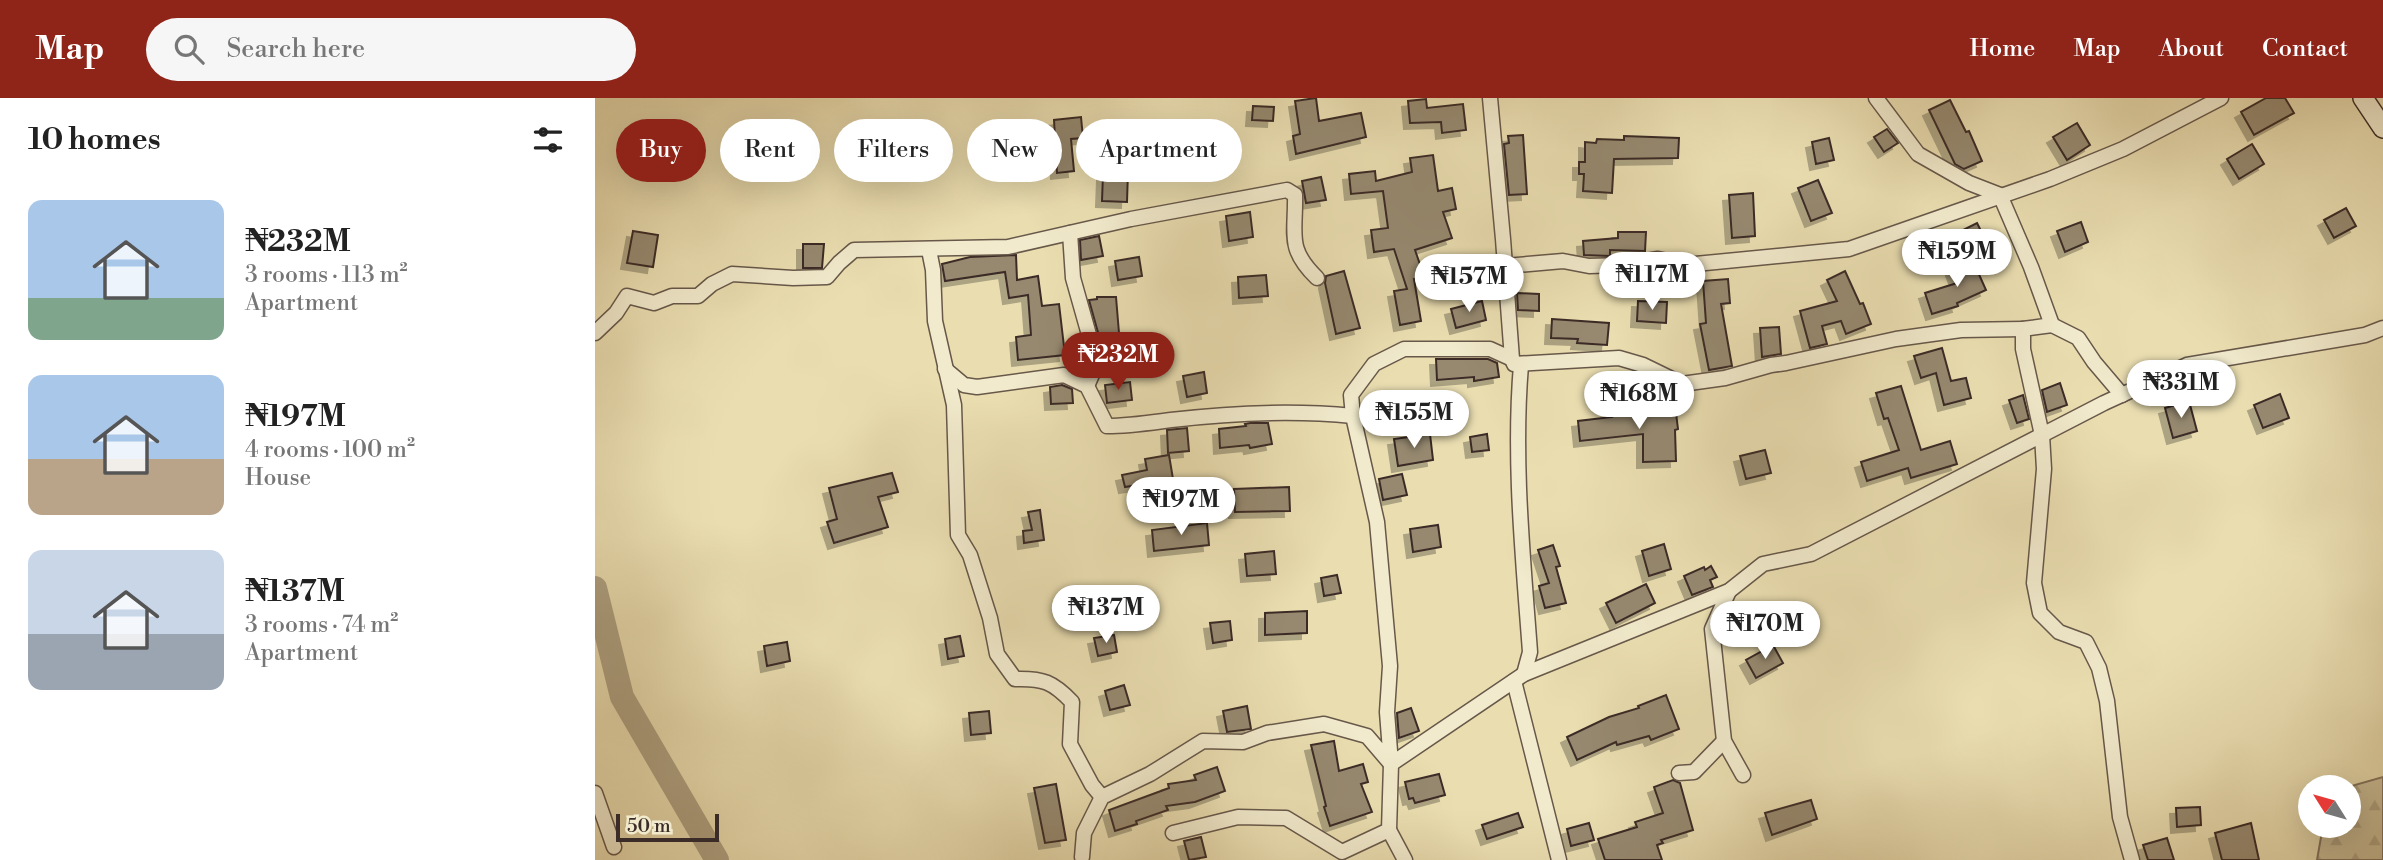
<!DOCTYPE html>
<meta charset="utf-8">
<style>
:root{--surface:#fff;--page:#f6f6f6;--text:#222;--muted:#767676;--accent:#8f2418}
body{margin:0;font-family:"Libre Bodoni",serif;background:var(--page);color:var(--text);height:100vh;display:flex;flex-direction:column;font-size:26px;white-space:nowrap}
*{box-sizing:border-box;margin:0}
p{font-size:23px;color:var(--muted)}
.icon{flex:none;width:38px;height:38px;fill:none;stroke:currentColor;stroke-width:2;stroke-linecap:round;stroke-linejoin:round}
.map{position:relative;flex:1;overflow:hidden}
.side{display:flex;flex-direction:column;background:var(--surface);width:595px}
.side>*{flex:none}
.guide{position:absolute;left:21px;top:21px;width:665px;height:63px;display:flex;gap:14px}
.needle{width:46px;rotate:307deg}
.buttons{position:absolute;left:1703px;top:677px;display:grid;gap:14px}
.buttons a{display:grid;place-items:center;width:63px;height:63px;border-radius:50%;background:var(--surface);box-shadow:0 7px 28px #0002;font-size:35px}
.scale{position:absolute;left:21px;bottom:18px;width:103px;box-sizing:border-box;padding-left:7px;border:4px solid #3b2c27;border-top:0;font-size:19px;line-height:24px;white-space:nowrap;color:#3b2c27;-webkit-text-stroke:5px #f1eacc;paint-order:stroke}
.price{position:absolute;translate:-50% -60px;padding:0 16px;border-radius:24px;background:#fff;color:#222;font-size:23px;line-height:46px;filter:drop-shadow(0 2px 4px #0008)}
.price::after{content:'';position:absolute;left:50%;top:42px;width:21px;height:16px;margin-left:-10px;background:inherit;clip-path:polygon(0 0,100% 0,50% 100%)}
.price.on{background:var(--accent);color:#fff}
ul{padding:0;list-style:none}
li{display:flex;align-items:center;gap:21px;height:175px;padding:0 28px}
li span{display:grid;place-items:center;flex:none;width:196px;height:140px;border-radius:14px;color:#555}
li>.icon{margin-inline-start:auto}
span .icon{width:84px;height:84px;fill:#fffc;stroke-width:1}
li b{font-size:30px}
h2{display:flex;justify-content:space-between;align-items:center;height:84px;padding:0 28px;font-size:30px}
.tag{padding:0 24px;border-radius:32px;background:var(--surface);box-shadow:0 7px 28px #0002;font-size:24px;line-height:63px}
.tag.on{background:var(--accent);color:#fff}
header{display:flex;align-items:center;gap:42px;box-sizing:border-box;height:98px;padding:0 35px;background:var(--accent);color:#fff}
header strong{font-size:33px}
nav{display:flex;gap:38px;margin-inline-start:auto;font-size:24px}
.search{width:490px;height:63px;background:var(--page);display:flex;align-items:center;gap:18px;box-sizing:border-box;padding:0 24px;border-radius:38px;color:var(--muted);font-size:26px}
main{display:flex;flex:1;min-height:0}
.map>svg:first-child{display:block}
</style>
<header>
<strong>Map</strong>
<div class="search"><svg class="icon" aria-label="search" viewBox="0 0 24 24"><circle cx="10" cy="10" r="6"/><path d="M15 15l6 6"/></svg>Search here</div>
<nav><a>Home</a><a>Map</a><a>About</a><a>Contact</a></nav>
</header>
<main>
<section class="side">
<h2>10 homes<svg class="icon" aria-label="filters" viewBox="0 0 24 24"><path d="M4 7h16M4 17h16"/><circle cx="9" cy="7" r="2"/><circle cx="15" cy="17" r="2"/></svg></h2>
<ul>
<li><span style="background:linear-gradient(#a9c7e8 70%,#7fa58c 0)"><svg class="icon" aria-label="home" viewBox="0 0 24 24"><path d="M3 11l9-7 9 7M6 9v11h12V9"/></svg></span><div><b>₦232M</b><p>3 rooms · 113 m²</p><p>Apartment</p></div></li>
<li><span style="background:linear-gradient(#a9c7e8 60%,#b9a48a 0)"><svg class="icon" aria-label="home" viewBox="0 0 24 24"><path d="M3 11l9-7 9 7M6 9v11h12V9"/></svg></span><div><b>₦197M</b><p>4 rooms · 100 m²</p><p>House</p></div></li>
<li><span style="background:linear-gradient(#c9d6e8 60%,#9aa5b1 0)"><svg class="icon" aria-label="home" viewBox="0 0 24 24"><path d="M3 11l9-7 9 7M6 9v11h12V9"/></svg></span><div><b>₦137M</b><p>3 rooms · 74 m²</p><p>Apartment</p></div></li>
</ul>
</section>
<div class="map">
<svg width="1788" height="762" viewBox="0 0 1788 762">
<defs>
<pattern id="forest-firs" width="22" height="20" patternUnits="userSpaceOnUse" patternTransform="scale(1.75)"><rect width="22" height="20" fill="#ccc09a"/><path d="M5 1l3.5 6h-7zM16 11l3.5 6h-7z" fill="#b0a585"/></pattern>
<filter id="shadow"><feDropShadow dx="-6" dy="6" stdDeviation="0" flood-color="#0004"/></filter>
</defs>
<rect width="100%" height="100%" fill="#eadeb1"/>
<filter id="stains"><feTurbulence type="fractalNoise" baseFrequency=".00286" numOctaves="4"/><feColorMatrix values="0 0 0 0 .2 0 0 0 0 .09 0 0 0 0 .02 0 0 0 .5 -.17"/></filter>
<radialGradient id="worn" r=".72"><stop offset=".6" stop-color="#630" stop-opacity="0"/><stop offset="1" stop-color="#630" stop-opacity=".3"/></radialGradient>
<polygon fill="url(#forest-firs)" stroke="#847660" stroke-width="2" points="1788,679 1788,762 1722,762 1728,728 1754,728 1753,689"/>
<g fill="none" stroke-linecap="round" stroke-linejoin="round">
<polyline stroke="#aea182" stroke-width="24" points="0,490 27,599 122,762"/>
</g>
<g fill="#96896f" stroke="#3b2c27" stroke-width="2" filter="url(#shadow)">
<polygon points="721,0 724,23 766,15 771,39 701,56 698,38 705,36 700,3"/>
<polygon points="1671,0 1690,0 1699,15 1659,37 1646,14"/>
<polygon points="831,1 832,10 868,6 871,32 847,35 846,24 815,25 813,3"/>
<polygon points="1355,2 1371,34 1374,33 1387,63 1369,71 1360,66 1334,12"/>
<polygon points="658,8 679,9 678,23 657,22"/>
<polygon points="486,19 488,40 476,41 479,73 462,75 459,22"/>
<polygon points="1482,25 1495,47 1472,62 1458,39"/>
<polygon points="542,26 563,26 563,71 533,73 532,104 507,103 509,49 542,50"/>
<polygon points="1292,31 1303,45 1289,54 1279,39"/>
<polygon points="928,37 932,96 914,97 909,46 914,45 913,38"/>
<polygon points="1029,38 1084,40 1083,60 1019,61 1017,95 988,93 989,76 984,76 984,64 990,64 990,44 1001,45 1002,41 1029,42"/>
<polygon points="1234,40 1239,62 1221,66 1217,44"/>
<polygon points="1657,46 1669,66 1644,81 1632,61"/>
<polygon points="838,57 843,93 857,90 861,111 848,114 857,140 820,152 829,178 819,181 826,223 805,227 799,193 812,191 799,151 779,154 776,132 793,130 788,93 756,96 754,76 780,73 781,83 817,74 815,60"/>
<polygon points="726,79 731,102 711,105 707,83"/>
<polygon points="1223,82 1237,115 1216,123 1203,90"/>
<polygon points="1158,95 1160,138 1137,140 1134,97"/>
<polygon points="1751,110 1761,128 1739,140 1729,122"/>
<polygon points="655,114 658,139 634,143 631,118"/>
<polygon points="1486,124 1493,144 1470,154 1462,133"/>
<polygon points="1382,125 1391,143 1365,156 1356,138"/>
<polygon points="38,133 63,137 58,169 32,165"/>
<polygon points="1023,134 1051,134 1050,153 1015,152 1015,158 989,157 988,143 1023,140"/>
<polygon points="504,138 508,158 486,162 485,142"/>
<polygon points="208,146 229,146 227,170 208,170"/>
<polygon points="421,157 422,182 443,178 447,208 464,206 470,257 423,262 421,239 436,237 433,197 414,200 410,174 350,183 347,166 375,159"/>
<polygon points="544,159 547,178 523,182 520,163"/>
<polygon points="1378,163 1391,192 1362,205 1363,208 1337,216 1330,195 1362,185 1357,172"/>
<polygon points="749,173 765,230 741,236 730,185 731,178"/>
<polygon points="1250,173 1265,206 1268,205 1276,226 1251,236 1246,223 1227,228 1232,246 1215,250 1205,213 1242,203 1232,182"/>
<polygon points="671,177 673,198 644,200 643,179"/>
<polygon points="1133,181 1135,205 1126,206 1137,268 1114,272 1105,226 1111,225 1108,183"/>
<polygon points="922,195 944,196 944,213 923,212"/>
<polygon points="502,199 521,199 525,247 507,249 494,202 502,201"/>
<polygon points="887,203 891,222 861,230 856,211"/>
<polygon points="1043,203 1072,204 1071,225 1042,223"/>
<polygon points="957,221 1014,225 1012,247 982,245 983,241 956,240"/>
<polygon points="1184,229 1186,256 1167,259 1165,230"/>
<polygon points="1347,250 1356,283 1371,280 1376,300 1349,307 1341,275 1326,280 1319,258"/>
<polygon points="841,261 893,261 902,265 904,279 879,283 879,279 842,282"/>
<polygon points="609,274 612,295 592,299 588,278"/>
<polygon points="535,284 537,302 512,305 510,287"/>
<polygon points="1465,285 1472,307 1452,314 1447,292"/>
<polygon points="467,287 477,291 478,305 456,306 455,289"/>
<polygon points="1306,288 1326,352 1355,343 1362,366 1316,380 1313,370 1272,383 1266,364 1304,352 1293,320 1289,321 1281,295"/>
<polygon points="828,295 838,312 822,321 812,304"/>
<polygon points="1685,296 1694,320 1668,330 1659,307"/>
<polygon points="1428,297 1434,321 1422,325 1414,302"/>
<polygon points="1594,303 1602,333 1578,340 1570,310"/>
<polygon points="1080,307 1083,331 1080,332 1081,363 1048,364 1048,336 985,343 983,323 1017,319 1016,316 1058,312 1057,310"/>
<polygon points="655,325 673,325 677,346 655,350 654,347 625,350 624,331 651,328 650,326"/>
<polygon points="592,330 594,353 573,355 572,332"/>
<polygon points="835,336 838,362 803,368 799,341"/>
<polygon points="892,336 894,352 877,354 875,339"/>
<polygon points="1170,352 1176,375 1151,381 1145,358"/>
<polygon points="574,357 578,381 530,389 527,377 552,372 550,361"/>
<polygon points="297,375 303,394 283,399 293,429 239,445 232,424 242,421 234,390"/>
<polygon points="807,376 812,397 788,402 784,381"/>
<polygon points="694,389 695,413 640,414 639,391"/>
<polygon points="445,412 449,442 429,445 428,433 437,432 433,414"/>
<polygon points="612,425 614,447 559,453 557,432"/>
<polygon points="843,427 846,449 818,454 815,431"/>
<polygon points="1069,446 1076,471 1054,478 1047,453"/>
<polygon points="958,447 965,468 961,469 971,505 950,510 944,488 954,485 943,452"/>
<polygon points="679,453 681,476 652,478 650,456"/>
<polygon points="1116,468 1122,479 1115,482 1118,489 1097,497 1089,478 1109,469 1110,472"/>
<polygon points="742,477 746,495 729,498 726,480"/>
<polygon points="1051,486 1060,505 1021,525 1011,505"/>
<polygon points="712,513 712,535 670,537 670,515"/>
<polygon points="635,523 637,542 618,545 615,525"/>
<polygon points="519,537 522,554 503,558 499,540"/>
<polygon points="365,538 369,558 353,561 350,541"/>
<polygon points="192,544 195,563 172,568 169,548"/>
<polygon points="1178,547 1188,565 1161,580 1151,562"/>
<polygon points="529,587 535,607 515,612 510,593"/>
<polygon points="1071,597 1084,631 1056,642 1054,638 1022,647 1021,644 982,662 972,639 1014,619 1044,610 1043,608"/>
<polygon points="652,608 656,631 632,634 628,613"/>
<polygon points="816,610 824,633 804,640 802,615"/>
<polygon points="394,613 396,635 376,637 374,615"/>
<polygon points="739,643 744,673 768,666 773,684 766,686 777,714 735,728 729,709 731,708 716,647"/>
<polygon points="622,669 630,693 600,704 571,708 573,712 541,723 542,726 520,733 514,712 574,690 573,686 601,682 599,677"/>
<polygon points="844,676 850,697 820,705 818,700 814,701 810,684"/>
<polygon points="1078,682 1085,685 1098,732 1066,742 1068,745 1062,747 1067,762 1010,762 1003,741 1042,729 1040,724 1068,715 1059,689"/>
<polygon points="461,686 471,742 450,745 439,690"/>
<polygon points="1216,702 1222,721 1177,737 1170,715"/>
<polygon points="1605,709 1606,727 1582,729 1581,710"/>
<polygon points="923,715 928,729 892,741 887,727"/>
<polygon points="994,725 999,742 976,748 972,731"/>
<polygon points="1656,725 1664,762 1627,762 1620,735"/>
<polygon points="606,739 611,759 594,762 589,743"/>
<polygon points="1572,740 1579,762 1553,762 1548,747"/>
</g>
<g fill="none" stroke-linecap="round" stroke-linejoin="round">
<defs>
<g id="minor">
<polyline points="895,0 908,141 917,261 919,266 1024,260 1048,267 1087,286 1130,280 1176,267 1191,265 1301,241 1366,232 1428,231"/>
<polyline points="1281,0 1323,56 1374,85 1405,97 1436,169 1457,227 1428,231 1428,251 1447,337 1509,305 1592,267 1770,237 1788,230"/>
<polyline points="475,135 478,180 500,258 499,272 492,288"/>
<path d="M334,152L338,172L340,223L359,307L363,437L375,457L395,520L402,556L420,581C448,580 458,584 477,604L475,646L497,687L507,699"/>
<polyline points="910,168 968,163 994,168 1028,167 1063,161 1090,167 1254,151 1455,81 1528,51 1626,0"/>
<polyline points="1457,227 1483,240 1499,264 1527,297"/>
<path d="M0,235L21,215L32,198L59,205L77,198H103L117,186L137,176L198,180L232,179L244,165L259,152L413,149L536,121L692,92L700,97C701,136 691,150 722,180"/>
<path d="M926,267C918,362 928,459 935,554L929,576"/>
<path d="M350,271L369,287L382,289L469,277L492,288L512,328C534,328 553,325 576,322C635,315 698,312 758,318"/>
<polyline points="1134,493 1117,531 1129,643 1148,677"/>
<polyline points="919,583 964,762"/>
<polyline points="1084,675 1099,674 1129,643"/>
<polyline points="0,695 19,749"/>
<polyline points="794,732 810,762"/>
<polyline points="578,735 643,719 691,720 747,754 794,732 796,666 929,576 1134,493 1168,466 1216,456 1447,337 1449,371 1439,485 1445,515 1464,534 1491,544 1504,570 1512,603 1525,719 1537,762"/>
<polyline points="487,759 489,735 507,699 555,676 608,643 648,644 672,635 729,626 772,638 796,666 792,614 795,568 782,424 758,318 756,297 779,266 809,251 895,251 917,261"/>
</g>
<polyline id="secondary" points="1768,0 1788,30"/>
</defs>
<use href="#minor" stroke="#67584a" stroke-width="17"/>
<use href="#secondary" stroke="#3b2c27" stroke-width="22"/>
<use href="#minor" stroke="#f1eacc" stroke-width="14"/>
<use href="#secondary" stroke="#f1eacc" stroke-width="19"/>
</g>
<rect width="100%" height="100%" filter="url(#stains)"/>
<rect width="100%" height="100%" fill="url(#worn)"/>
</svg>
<div class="buttons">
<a><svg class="needle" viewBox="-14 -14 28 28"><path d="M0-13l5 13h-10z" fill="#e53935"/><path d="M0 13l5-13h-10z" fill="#767676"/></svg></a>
</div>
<div class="scale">50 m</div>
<b class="price" style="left:1362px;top:191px">₦159M</b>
<b class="price" style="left:1057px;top:214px">₦117M</b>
<b class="price" style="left:874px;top:216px">₦157M</b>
<b class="price on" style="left:523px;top:294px">₦232M</b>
<b class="price" style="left:1586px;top:322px">₦331M</b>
<b class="price" style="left:1044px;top:333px">₦168M</b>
<b class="price" style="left:819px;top:352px">₦155M</b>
<b class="price" style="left:586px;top:439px">₦197M</b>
<b class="price" style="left:511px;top:547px">₦137M</b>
<b class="price" style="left:1170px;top:563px">₦170M</b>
<div class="guide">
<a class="tag on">Buy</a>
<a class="tag">Rent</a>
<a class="tag">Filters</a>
<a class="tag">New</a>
<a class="tag">Apartment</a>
</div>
</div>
</main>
